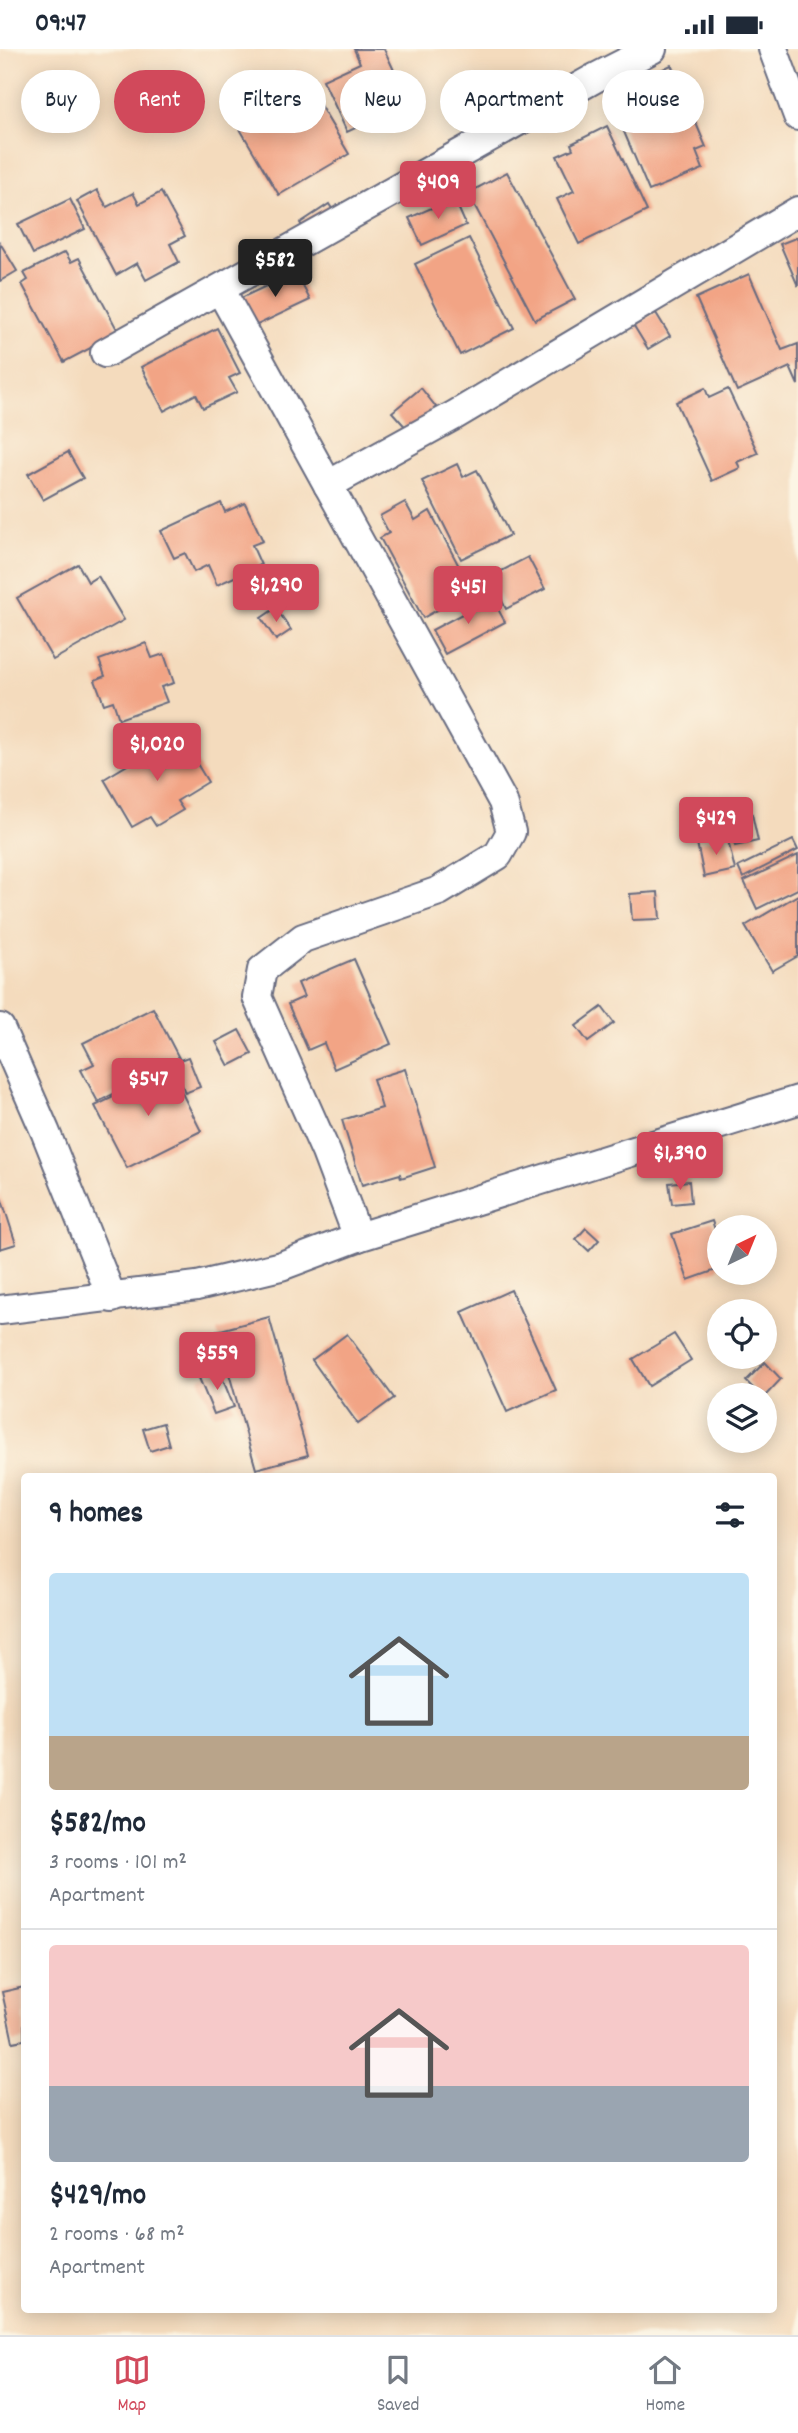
<!DOCTYPE html>
<meta charset="utf-8">
<style>
:root{--surface:#fff;--page:#f2f2f3;--text:#1f2937;--muted:#747a83;--line:#e0e1e3;--accent:#d1495b}
body{margin:0;font-family:Dekko,sans-serif;background:var(--page);color:var(--text);height:100vh;display:flex;flex-direction:column;font-size:26px;white-space:nowrap}
*{box-sizing:border-box;margin:0}
p{font-size:23px;color:var(--muted)}
.icon{flex:none;width:38px;height:38px;fill:none;stroke:currentColor;stroke-width:2;stroke-linecap:round;stroke-linejoin:round}
.map{position:relative;flex:1;overflow:hidden}
.details{position:absolute;left:21px;top:1424px;width:756px;height:840px;display:flex;flex-direction:column;background:var(--surface);border-radius:7px;box-shadow:0 4px 18px #0003}
.details>*{flex:none}
.top-card{position:absolute;left:21px;top:21px;width:756px;height:63px;display:flex;gap:14px}
.needle{width:46px;rotate:43deg}
.controls{position:absolute;left:707px;top:1166px;display:grid;gap:14px}
.controls a{display:grid;place-items:center;width:70px;height:70px;border-radius:50%;background:var(--surface);box-shadow:0 4px 18px #0003;font-size:35px}
.price{position:absolute;translate:-50% -60px;padding:0 16px;border-radius:7px;background:var(--accent);color:#fff;font-size:23px;line-height:46px;filter:drop-shadow(0 2px 4px #0008)}
.price::after{content:'';position:absolute;left:50%;top:42px;width:21px;height:16px;margin-left:-10px;background:inherit;clip-path:polygon(0 0,100% 0,50% 100%)}
.price.current{background:#222;color:#fff}
ul{padding:0;list-style:none}
li{display:grid;align-content:center;gap:14px;height:371px;padding:0 28px}
li+li{border-top:2px solid var(--line)}
li span{display:grid;place-items:center;height:217px;border-radius:7px;color:#555}
li>.icon{margin-inline-start:auto}
span .icon{width:126px;height:126px;fill:#fffc;stroke-width:1}
li b{font-size:30px}
h2{display:flex;justify-content:space-between;align-items:center;height:84px;padding:0 28px;font-size:30px}
.pill{padding:0 24px;border-radius:32px;background:var(--surface);box-shadow:0 4px 18px #0003;font-size:24px;line-height:63px}
.pill.current{background:var(--accent);color:#fff}
.status{display:flex;justify-content:space-between;align-items:center;height:49px;padding:0 35px;background:var(--surface);direction:ltr}
.status svg{height:19px;fill:currentColor}
.dock{display:flex;justify-content:space-around;align-items:center;height:98px;border-top:2px solid var(--line);background:var(--surface);font-size:19px;color:var(--muted)}
.dock a{display:grid;justify-items:center;gap:4px}
.dock .current{color:var(--accent)}
.map>svg:first-child{display:block}
</style>
<div class="status"><b>09:47</b><svg viewBox="0 0 49 12"><path d="M0 12V9h3v3zM5 12V6h3v6zM10 12V3h3v9zM15 12V0h3v12zM26 1h20v11H26zM47 4h2v5h-2z"/></svg></div>
<div class="map">
<svg width="798" height="2286" viewBox="0 0 798 2286">
<rect width="100%" height="100%" fill="#fcf5e5"/>
<filter id="ink" filterUnits="userSpaceOnUse"><feTurbulence type="fractalNoise" baseFrequency=".0143" numOctaves="2"/><feDisplacementMap in="SourceGraphic" scale="14" xChannelSelector="R" yChannelSelector="G"/><feConvolveMatrix kernelMatrix="1 2 1 2 8 2 1 2 1" color-interpolation-filters="sRGB"/></filter>
<filter id="wash" filterUnits="userSpaceOnUse"><feTurbulence type="fractalNoise" baseFrequency=".00686" numOctaves="4" result="noise"/><feDisplacementMap in="SourceGraphic" scale="28" xChannelSelector="R" yChannelSelector="G"/><feGaussianBlur stdDeviation="1.57" result="paint"/><feColorMatrix in="noise" values="0 0 0 0 0 0 0 0 0 0 0 0 0 0 0 0 0 1.4 0 .05"/><feComposite in="paint" operator="in"/></filter>
<g filter="url(#wash)">
<rect width="100%" height="100%" fill="#f4dbbd"/>
<g id="blocks">
<g fill="#f2a485">
<polygon points="354,0 384,0 414,64 390,75 385,65 347,83 323,31 360,14"/>
<polygon points="671,16 680,32 646,49 638,32"/>
<polygon points="299,21 349,105 279,146 237,75 253,67 245,52"/>
<polygon points="627,41 634,55 617,63 610,49"/>
<polygon points="674,48 678,59 688,55 706,98 696,102 703,120 649,142 619,71"/>
<polygon points="607,77 647,162 579,195 557,150 574,142 557,107 573,100 571,95"/>
<polygon points="507,123 575,250 535,271 468,144"/>
<polygon points="97,141 107,158 133,144 139,155 161,143 185,187 170,195 179,213 146,231 137,214 116,226 77,152"/>
<polygon points="454,149 466,176 422,196 409,169"/>
<polygon points="70,150 85,180 33,205 18,175"/>
<polygon points="329,155 336,166 308,185 300,174"/>
<polygon points="798,188 798,237 780,195"/>
<polygon points="469,189 514,279 460,306 415,215"/>
<polygon points="0,194 17,222 0,232"/>
<polygon points="65,203 71,213 79,209 119,284 64,313 22,235 28,231 24,224"/>
<polygon points="296,223 310,251 253,278 239,250"/>
<polygon points="749,225 782,301 798,295 798,336 790,318 737,342 696,249"/>
<polygon points="656,264 670,287 648,300 634,277"/>
<polygon points="217,279 240,324 229,329 237,343 203,359 196,345 164,362 141,318"/>
<polygon points="421,339 436,358 409,382 392,363"/>
<polygon points="705,339 709,349 728,340 758,404 737,413 740,419 712,432 676,353"/>
<polygon points="68,403 83,429 43,451 28,425"/>
<polygon points="457,415 463,428 477,421 510,486 461,510 422,432"/>
<polygon points="405,453 415,471 430,462 472,542 423,569 380,489 389,484 380,467"/>
<polygon points="221,454 225,463 245,454 263,492 252,496 261,516 217,536 208,516 194,523 185,504 174,509 161,482"/>
<polygon points="528,508 545,540 506,560 490,528"/>
<polygon points="78,515 88,533 98,527 124,571 53,611 17,549"/>
<polygon points="492,549 505,573 445,605 432,581"/>
<polygon points="276,559 291,581 276,591 261,569"/>
<polygon points="146,594 152,609 164,605 174,634 161,638 167,653 119,670 113,652 104,655 95,631 105,627 99,611"/>
<polygon points="179,685 208,733 177,752 183,761 156,777 150,768 132,778 104,730"/>
<polygon points="752,765 758,792 735,797 728,771"/>
<polygon points="727,787 735,821 704,828 697,794"/>
<polygon points="793,791 798,801 743,829 738,818"/>
<polygon points="798,806 798,840 757,860 744,832"/>
<polygon points="658,843 660,870 632,871 630,845"/>
<polygon points="798,846 798,907 772,922 745,877"/>
<polygon points="354,910 391,995 334,1020 324,994 308,1001 288,955 304,948 298,934"/>
<polygon points="602,958 614,974 588,993 576,977"/>
<polygon points="153,959 180,1011 188,1008 200,1038 185,1044 174,1014 98,1053 81,1021 94,1015 83,994"/>
<polygon points="239,981 252,1005 229,1017 216,993"/>
<polygon points="170,1020 201,1082 127,1119 95,1057"/>
<polygon points="405,1020 435,1118 401,1129 400,1125 362,1136 342,1071 382,1059 373,1030"/>
<polygon points="689,1132 691,1153 672,1155 669,1134"/>
<polygon points="0,1145 16,1195 0,1200"/>
<polygon points="712,1172 719,1192 719,1220 688,1231 672,1185"/>
<polygon points="586,1179 599,1191 589,1202 576,1190"/>
<polygon points="511,1241 556,1341 507,1363 462,1263"/>
<polygon points="269,1268 308,1406 256,1420 217,1282"/>
<polygon points="347,1285 394,1349 358,1375 312,1311"/>
<polygon points="674,1285 691,1311 649,1337 633,1310"/>
<polygon points="765,1313 781,1330 766,1346 760,1346 746,1332"/>
<polygon points="219,1321 234,1358 214,1365 199,1329"/>
<polygon points="163,1374 169,1396 150,1402 143,1380"/>
<polygon points="24,1938 24,1991 13,1993 2,1943"/>
</g>
</g>
</g>
<g filter="url(#ink)">
<use href="#blocks" fill-opacity="0" stroke="#676b7f" stroke-width="2"/>
<g fill="none" stroke-linecap="round" stroke-linejoin="round">
<defs>
<g id="street">
<polyline points="773,0 798,67"/>
<polyline points="220,240 503,753 511,783 498,806 439,842 303,889 262,921 257,948 326,1103 358,1188"/>
<polyline points="105,304 595,29 652,0"/>
<polyline points="328,436 455,366 798,162"/>
<polyline points="0,979 45,1082 112,1249"/>
<polyline points="0,1261 197,1237 281,1217 358,1188 798,1051"/>
</g>
</defs>
<use href="#street" stroke="#676b7f" stroke-width="32"/>
<use href="#street" stroke="#fff" stroke-width="28"/>
</g>
</g>
</svg>
<div class="controls">
<a><svg class="needle" viewBox="-14 -14 28 28"><path d="M0-13l5 13h-10z" fill="#e53935"/><path d="M0 13l5-13h-10z" fill="#747a83"/></svg></a>
<a><svg class="icon" aria-label="locate" viewBox="0 0 24 24"><circle cx="12" cy="12" r="6"/><path d="M12 2v4M12 18v4M2 12h4M18 12h4"/></svg></a>
<a><svg class="icon" aria-label="layers" viewBox="0 0 24 24"><path d="M12 4l9 5-9 5-9-5zM3 14l9 5 9-5"/></svg></a>
</div>
<b class="price" style="left:438px;top:172px">$409</b>
<b class="price current" style="left:275px;top:250px">$582</b>
<b class="price" style="left:276px;top:575px">$1,290</b>
<b class="price" style="left:468px;top:577px">$451</b>
<b class="price" style="left:157px;top:734px">$1,020</b>
<b class="price" style="left:716px;top:808px">$429</b>
<b class="price" style="left:148px;top:1069px">$547</b>
<b class="price" style="left:680px;top:1143px">$1,390</b>
<b class="price" style="left:217px;top:1343px">$559</b>
<div class="top-card">
<a class="pill">Buy</a>
<a class="pill current">Rent</a>
<a class="pill">Filters</a>
<a class="pill">New</a>
<a class="pill">Apartment</a>
<a class="pill">House</a>
</div>
<section class="details">
<h2>9 homes<svg class="icon" aria-label="filters" viewBox="0 0 24 24"><path d="M4 7h16M4 17h16"/><circle cx="9" cy="7" r="2"/><circle cx="15" cy="17" r="2"/></svg></h2>
<ul>
<li><span style="background:linear-gradient(#bfe0f5 75%,#b9a48a 0)"><svg class="icon" aria-label="home" viewBox="0 0 24 24"><path d="M3 11l9-7 9 7M6 9v11h12V9"/></svg></span><div><b>$582/mo</b><p>3 rooms · 101 m²</p><p>Apartment</p></div></li>
<li><span style="background:linear-gradient(#f6c9c9 65%,#9aa5b1 0)"><svg class="icon" aria-label="home" viewBox="0 0 24 24"><path d="M3 11l9-7 9 7M6 9v11h12V9"/></svg></span><div><b>$429/mo</b><p>2 rooms · 68 m²</p><p>Apartment</p></div></li>
</ul>
</section>
</div>
<nav class="dock">
<a class="current"><svg class="icon" aria-label="map" viewBox="0 0 24 24"><path d="M3 6l6-2 6 2 6-2v14l-6 2-6-2-6 2zM9 4v14M15 6v14"/></svg>Map</a>
<a><svg class="icon" aria-label="saved" viewBox="0 0 24 24"><path d="M7 4h10v16l-5-4-5 4z"/></svg>Saved</a>
<a><svg class="icon" aria-label="home" viewBox="0 0 24 24"><path d="M3 11l9-7 9 7M6 9v11h12V9"/></svg>Home</a>
</nav>
